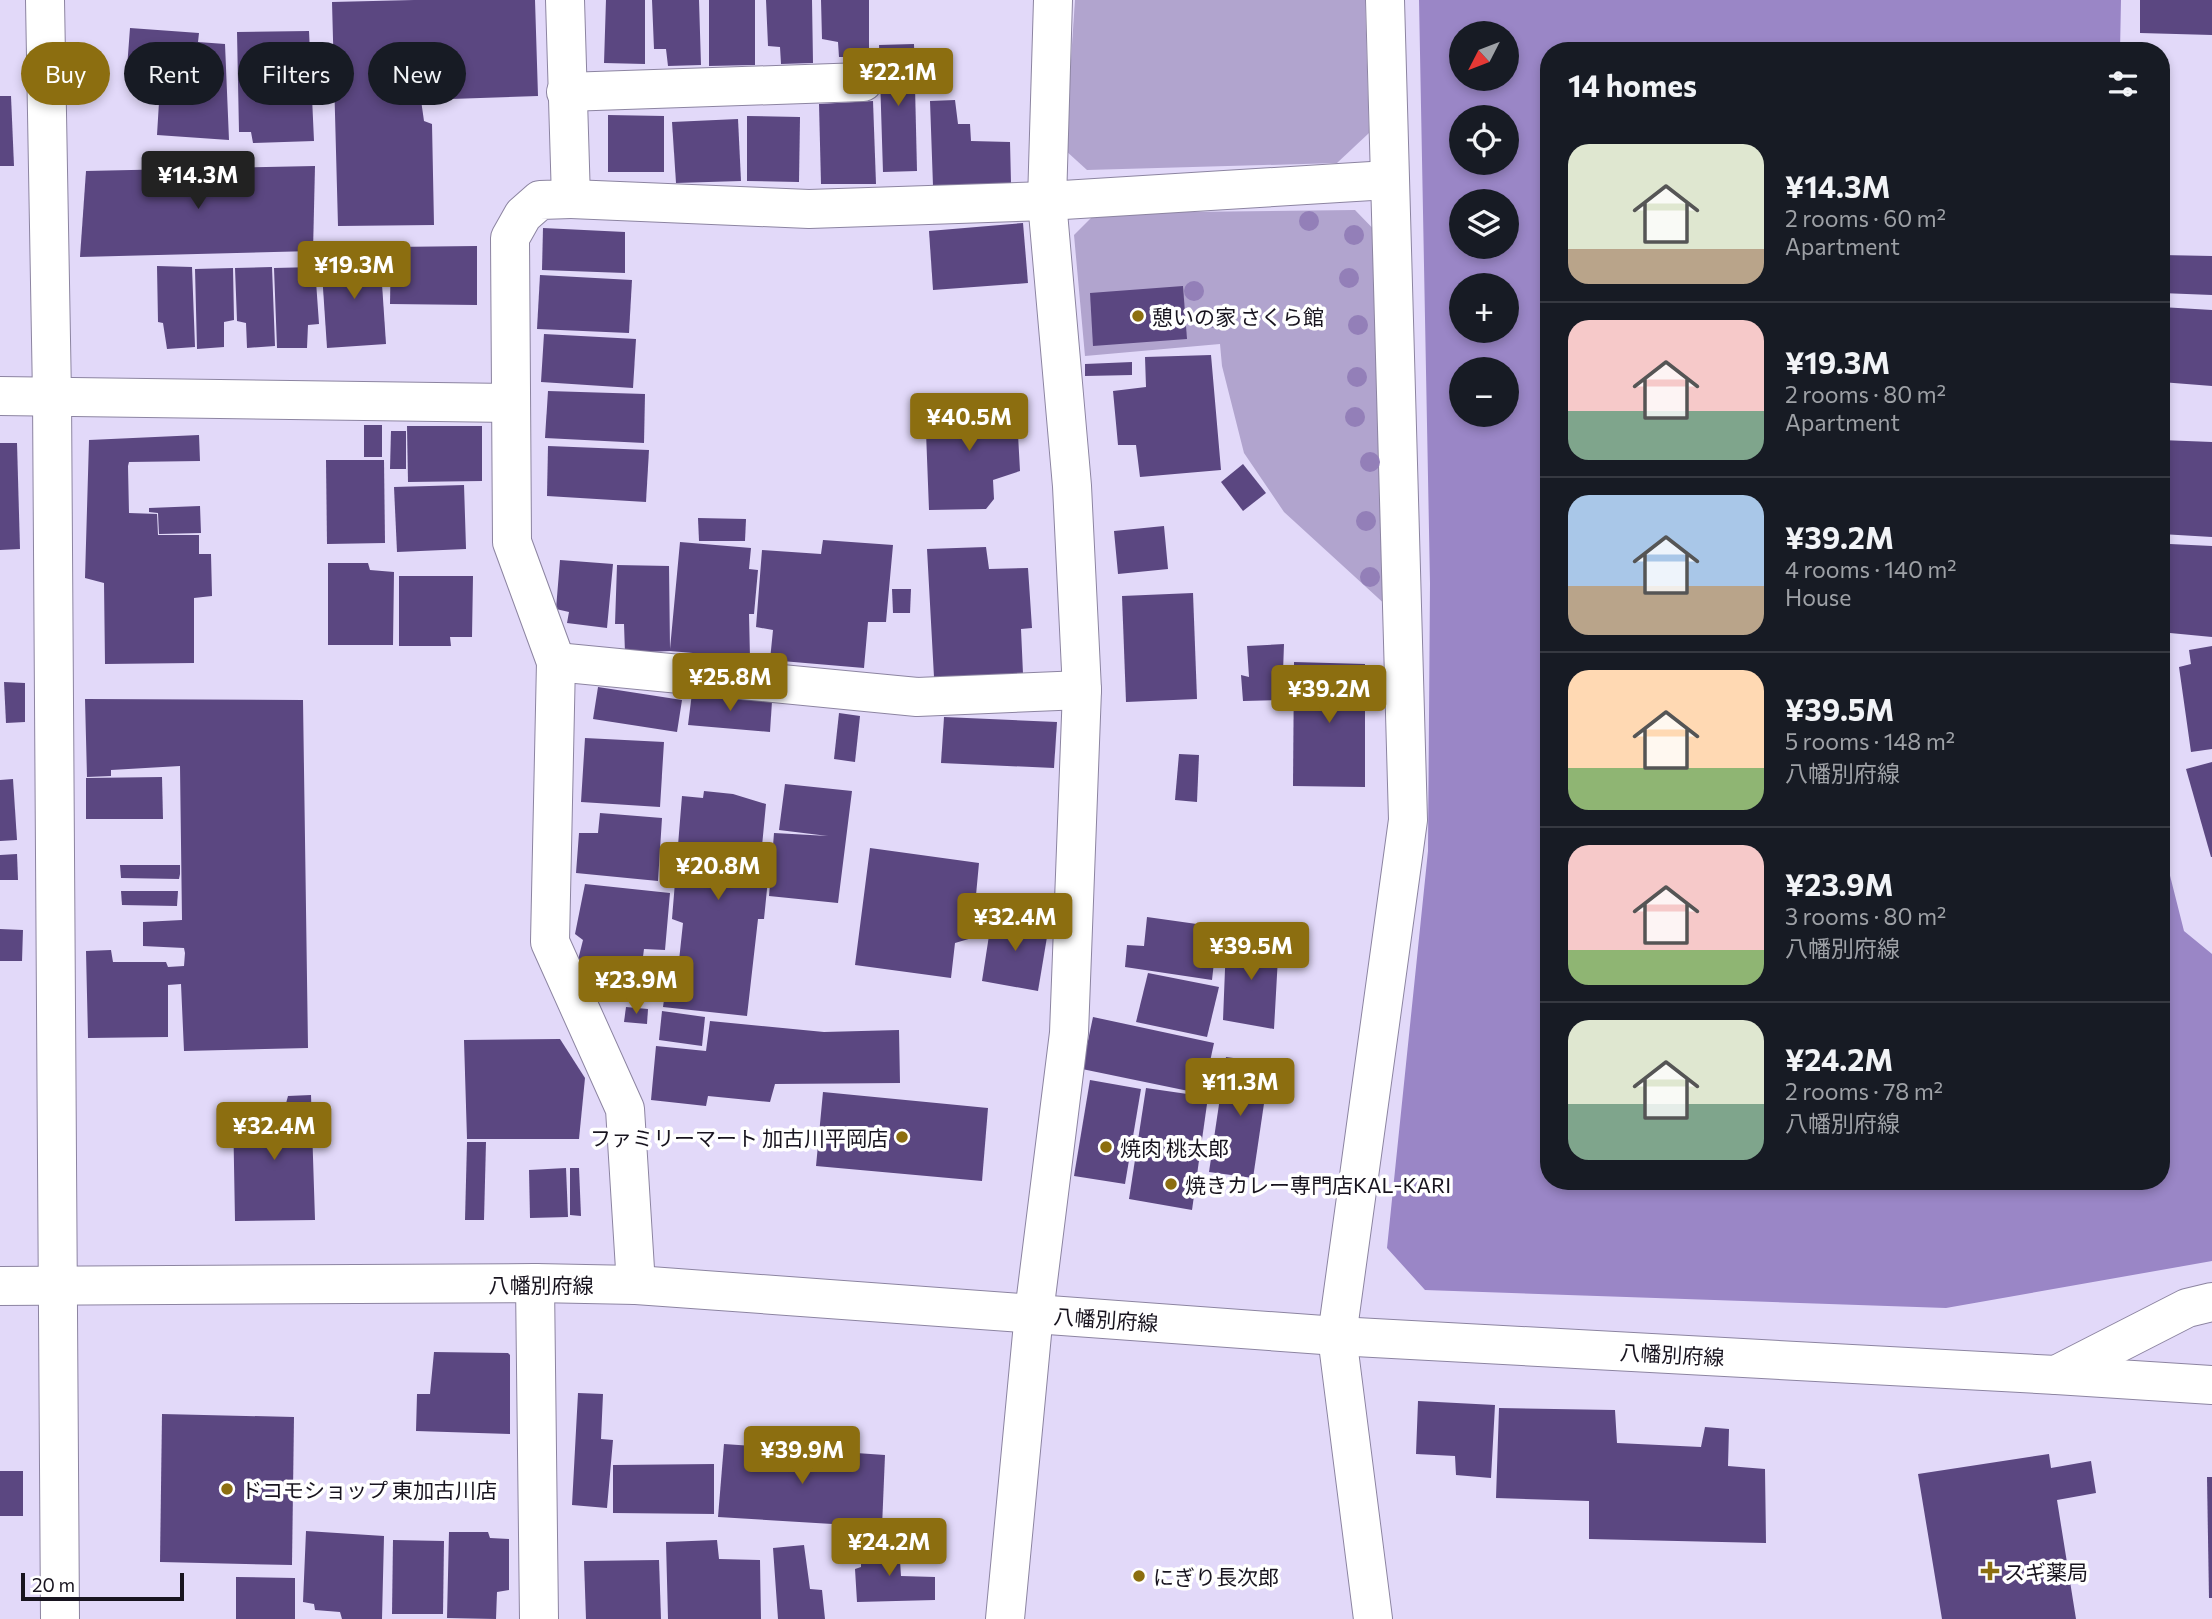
<!DOCTYPE html>
<meta charset="utf-8">
<style>
:root{--surface:#171b24;--page:#20242c;--text:#f1f3f6;--muted:#9ea1a6;--line:#363941;--accent:#8c6e10}
body{margin:0;font-family:Commissioner,"Noto Sans JP",sans-serif;background:var(--page);color:var(--text);height:100vh;display:flex;flex-direction:column;font-size:26px;white-space:nowrap}
*{box-sizing:border-box;margin:0}
p{font-size:23px;color:var(--muted)}
.icon{flex:none;width:38px;height:38px;fill:none;stroke:currentColor;stroke-width:2;stroke-linecap:round;stroke-linejoin:round}
.map{position:relative;flex:1;overflow:hidden}
.side{position:absolute;left:1540px;top:42px;width:630px;height:1148px;display:flex;flex-direction:column;background:var(--surface);border-radius:28px;box-shadow:0 4px 10px #0003}
.side>*{flex:none}
.guide{position:absolute;left:21px;top:42px;width:665px;height:63px;display:flex;gap:14px}
.needle{width:46px;rotate:228deg}
.tools{position:absolute;left:1449px;top:21px;display:grid;gap:14px}
.tools a{display:grid;place-items:center;width:70px;height:70px;border-radius:50%;background:var(--surface);box-shadow:0 4px 10px #0003;font-size:35px}
.scale{position:absolute;left:21px;bottom:18px;width:163px;box-sizing:border-box;padding-left:7px;border:4px solid #18141f;border-top:0;font-size:19px;line-height:24px;white-space:nowrap;color:#18141f;-webkit-text-stroke:5px #fff;paint-order:stroke}
.price{position:absolute;translate:-50% -60px;padding:0 16px;border-radius:7px;background:var(--accent);color:#fff;font-size:23px;line-height:46px;filter:drop-shadow(0 2px 4px #0008)}
.price::after{content:'';position:absolute;left:50%;top:42px;width:21px;height:16px;margin-left:-10px;background:inherit;clip-path:polygon(0 0,100% 0,50% 100%)}
.price.current{background:#222;color:#fff}
ul{padding:0;list-style:none}
li{display:flex;align-items:center;gap:21px;height:175px;padding:0 28px}
li+li{border-top:2px solid var(--line)}
li span{display:grid;place-items:center;flex:none;width:196px;height:140px;border-radius:21px;color:#555}
li>.icon{margin-inline-start:auto}
span .icon{width:84px;height:84px;fill:#fffc;stroke-width:1}
li b{font-size:30px}
h2{display:flex;justify-content:space-between;align-items:center;height:84px;padding:0 28px;font-size:30px}
.pill{padding:0 24px;border-radius:32px;background:var(--surface);box-shadow:0 4px 10px #0003;font-size:24px;line-height:63px}
.pill.current{background:var(--accent);color:#fff}
.map>svg:first-child{display:block}
</style>
<div class="map">
<svg width="2212" height="1619" viewBox="0 0 2212 1619">
<rect width="100%" height="100%" fill="#e2d9f9"/>
<g fill="#b1a4ce">
<polygon points="1075,0 1365,0 1369,133 1337,163 1087,170 1065,150"/>
<polygon points="1355,210 1385,241 1389,608 1284,512 1244,453 1222,366 1220,344 1085,356 1074,235 1096,213"/>
</g>
<path fill="#9a86c6" fill-rule="evenodd" d="M1419,0H2121L2120,51H1549V1181H2161V840L2184,931L2212,954V1261L1946,1308L1425,1290L1387,1248L1428,851L1430,583ZM1461,33H1507V79H1461ZM1461,117H1507V163H1461ZM1461,201H1507V247H1461ZM1461,285H1507V331H1461ZM1461,369H1507V415H1461Z"/>
<g fill="#5b4781">
<polygon points="414,0 535,0 538,96 421,100 424,121 432,124 434,225 338,226 332,2"/>
<polygon points="606,0 645,0 645,64 604,63"/>
<polygon points="652,0 699,0 701,65 668,66 666,49 654,49"/>
<polygon points="709,0 755,0 755,65 709,66"/>
<polygon points="766,0 812,0 813,63 781,64 780,47 768,46"/>
<polygon points="821,0 869,0 869,57 839,57 838,42 822,39"/>
<polygon points="2140,0 2212,0 2212,35 2140,33"/>
<polygon points="130,28 199,33 198,42 225,44 229,140 157,135 159,102 142,99 143,70 127,68"/>
<polygon points="309,31 314,141 253,143 251,132 239,132 237,32"/>
<polygon points="914,44 917,171 883,172 879,45"/>
<polygon points="0,96 11,96 14,166 0,166"/>
<polygon points="955,100 958,124 970,124 971,141 1010,142 1011,183 933,186 930,101"/>
<polygon points="873,101 876,184 821,184 819,104"/>
<polygon points="608,115 664,116 664,172 608,172"/>
<polygon points="747,116 800,117 799,182 747,181"/>
<polygon points="738,119 741,181 676,183 672,122"/>
<polygon points="315,166 313,251 80,257 86,171"/>
<polygon points="1023,223 1028,283 933,290 929,231"/>
<polygon points="543,228 625,232 625,273 542,270"/>
<polygon points="477,246 477,305 390,304 391,247"/>
<polygon points="380,254 386,344 327,348 321,258"/>
<polygon points="2161,255 2212,256 2212,295 2161,293"/>
<polygon points="157,266 192,267 195,347 167,349 163,323 158,322"/>
<polygon points="272,267 275,346 247,348 246,323 237,321 235,268"/>
<polygon points="315,267 319,324 308,325 307,348 277,348 274,268"/>
<polygon points="233,268 234,320 224,322 224,347 197,349 195,269"/>
<polygon points="540,275 632,280 629,333 537,329"/>
<polygon points="1183,286 1187,339 1093,346 1090,293"/>
<polygon points="2161,307 2212,310 2212,386 2161,382"/>
<polygon points="544,334 636,339 633,388 541,382"/>
<polygon points="1211,355 1221,470 1140,477 1136,445 1118,445 1113,391 1146,387 1145,357"/>
<polygon points="1132,362 1132,375 1085,376 1085,364"/>
<polygon points="548,391 645,394 644,443 545,438"/>
<polygon points="1008,403 1017,416 1020,471 993,480 994,499 986,509 929,510 925,406"/>
<rect x="364" y="425" width="18" height="32"/>
<polygon points="407,426 482,426 482,481 408,482"/>
<polygon points="391,431 406,431 406,469 390,469"/>
<polygon points="199,435 200,461 129,462 128,466 129,513 157,514 158,535 199,535 199,554 211,554 212,596 194,598 194,663 105,664 104,583 85,578 89,440"/>
<polygon points="2161,440 2212,442 2212,537 2161,534"/>
<polygon points="0,443 17,443 20,549 0,550"/>
<polygon points="548,446 649,450 646,502 547,496"/>
<polygon points="326,460 384,460 385,543 327,544"/>
<polygon points="1243,464 1266,493 1243,511 1221,482"/>
<polygon points="464,485 466,549 397,552 394,487"/>
<polygon points="200,506 201,533 159,534 158,513 149,512 149,508"/>
<polygon points="698,518 746,519 745,541 699,541"/>
<polygon points="1164,526 1168,569 1118,574 1114,531"/>
<polygon points="823,540 893,545 886,622 868,622 864,668 770,660 773,630 756,627 762,550 821,554"/>
<polygon points="680,542 751,548 749,569 758,570 754,614 749,614 750,658 670,651 625,653 624,624 615,624 617,565 669,566 670,649"/>
<polygon points="2170,544 2212,546 2212,637 2170,633"/>
<polygon points="986,547 989,569 1028,568 1032,628 1021,629 1023,674 934,677 927,549"/>
<polygon points="560,560 613,564 607,628 567,623 569,612 556,609"/>
<polygon points="328,563 368,563 370,570 394,572 393,645 328,645"/>
<polygon points="399,576 473,576 472,637 450,637 451,646 399,646"/>
<polygon points="892,589 911,589 910,613 893,613"/>
<polygon points="1193,593 1197,699 1126,702 1122,596"/>
<polygon points="1284,644 1282,700 1243,701 1241,675 1249,677 1247,646"/>
<polygon points="2212,646 2212,749 2191,752 2179,667 2191,664 2189,650"/>
<polygon points="1294,662 1365,664 1365,787 1293,786"/>
<polygon points="4,682 25,683 25,722 6,723"/>
<polygon points="598,687 682,700 677,732 593,719"/>
<polygon points="692,693 772,701 770,732 688,725"/>
<polygon points="85,699 303,700 308,1048 184,1051 181,984 168,985 168,1037 88,1038 86,951 111,950 113,962 166,962 168,967 184,966 185,953 184,948 143,946 143,922 182,920 180,766 111,770 111,776 87,777"/>
<polygon points="839,713 860,716 855,762 834,759"/>
<polygon points="944,717 1057,722 1054,768 941,763"/>
<polygon points="585,738 664,742 660,807 581,802"/>
<polygon points="1179,754 1199,755 1197,802 1175,800"/>
<polygon points="2212,762 2212,857 2211,857 2186,769"/>
<polygon points="162,777 163,819 86,819 86,778"/>
<polygon points="13,779 17,840 0,841 0,780"/>
<polygon points="785,784 852,791 838,903 769,896 774,833 828,836 779,830"/>
<polygon points="704,791 733,794 766,804 762,846 771,849 764,919 758,919 747,1016 663,1007 668,971 678,970 683,923 672,919 682,796 703,798"/>
<polygon points="600,813 662,818 658,881 576,873 579,833 598,833"/>
<polygon points="870,848 979,863 972,938 955,943 951,978 855,965"/>
<polygon points="17,854 18,880 0,880 0,855"/>
<polygon points="120,865 180,865 180,874 179,879 121,878"/>
<polygon points="585,884 670,893 665,950 644,949 638,995 596,989 577,964 583,940 575,934"/>
<polygon points="121,891 178,891 177,906 122,905"/>
<polygon points="992,916 1049,925 1038,991 982,981"/>
<polygon points="1147,917 1218,927 1212,980 1125,967 1127,945 1144,946"/>
<polygon points="0,929 23,930 22,961 0,961"/>
<polygon points="1243,936 1279,939 1274,1029 1223,1020 1226,944 1239,944"/>
<polygon points="1148,973 1219,987 1207,1037 1136,1022"/>
<polygon points="626,1007 648,1009 647,1024 624,1022"/>
<polygon points="662,1011 705,1017 702,1046 659,1040"/>
<polygon points="1093,1017 1214,1043 1203,1094 1082,1069"/>
<polygon points="710,1021 824,1032 899,1030 900,1083 775,1084 770,1102 708,1096 706,1106 651,1100 656,1046 706,1051"/>
<polygon points="560,1039 585,1078 579,1139 467,1139 464,1040"/>
<polygon points="1226,1057 1270,1063 1253,1178 1209,1172"/>
<polygon points="1090,1080 1141,1089 1125,1184 1074,1176"/>
<polygon points="1146,1088 1208,1097 1192,1210 1129,1199"/>
<polygon points="823,1092 988,1108 982,1181 816,1166"/>
<polygon points="311,1095 315,1220 235,1221 233,1109 285,1107 288,1096"/>
<polygon points="467,1142 486,1142 484,1220 465,1220"/>
<polygon points="566,1168 568,1217 530,1218 529,1170"/>
<polygon points="570,1168 579,1168 581,1216 570,1215"/>
<polygon points="434,1352 508,1353 510,1355 510,1434 416,1431 417,1394 430,1394"/>
<polygon points="578,1393 603,1394 601,1439 613,1440 607,1508 572,1505"/>
<polygon points="1418,1401 1495,1405 1491,1478 1456,1475 1455,1456 1416,1454"/>
<polygon points="1499,1408 1615,1410 1617,1443 1701,1447 1705,1427 1729,1429 1728,1466 1765,1469 1766,1543 1589,1539 1589,1501 1496,1498"/>
<polygon points="162,1414 294,1417 292,1565 160,1562"/>
<polygon points="724,1444 885,1455 882,1527 718,1517"/>
<polygon points="2049,1454 2051,1468 2091,1461 2096,1493 2057,1500 2076,1619 1942,1619 1918,1474"/>
<polygon points="714,1464 714,1514 613,1513 613,1465"/>
<rect x="0" y="1471" width="23" height="45"/>
<polygon points="2207,1477 2212,1477 2212,1598 2209,1598"/>
<polygon points="306,1531 384,1536 382,1619 342,1619 340,1612 315,1610 314,1604 303,1602"/>
<polygon points="449,1532 488,1532 490,1538 509,1539 509,1590 497,1592 496,1619 447,1618"/>
<polygon points="393,1540 444,1541 443,1614 392,1614"/>
<polygon points="717,1540 719,1559 760,1560 761,1619 668,1619 666,1542"/>
<polygon points="804,1545 810,1589 822,1590 825,1619 778,1619 773,1548"/>
<polygon points="899,1545 901,1576 935,1577 935,1600 857,1602 855,1569 861,1567 861,1546"/>
<polygon points="659,1560 661,1619 586,1619 584,1561"/>
<polygon points="236,1577 295,1578 295,1619 236,1619"/>
</g>
<g fill="none" stroke-linecap="round" stroke-linejoin="round">
<defs>
<g id="street">
<polyline points="45,0 52,396 60,1619"/>
<polyline points="565,0 571,199 540,200 523,215 510,238 512,542 556,662 550,942 625,1109 636,1285"/>
<polyline points="566,92 863,82"/>
<polyline points="571,199 809,209 1047,201 1388,180"/>
<polyline points="0,396 511,403"/>
<polyline points="556,662 917,697 1082,690"/>
<polyline points="535,1283 539,1619"/>
<polyline points="2056,1375 2187,1308 2212,1302"/>
<polyline points="1005,1619 1034,1313 1069,1033 1082,690 1072,486 1047,201 1053,0"/>
<polyline points="1373,1619 1337,1336 1408,820 1385,0"/>
</g>
<polyline id="secondary" points="0,1286 535,1283 636,1285 1337,1336 2056,1375 2212,1385"/>
</defs>
<use href="#street" stroke="#8c84a1" stroke-width="40"/>
<use href="#secondary" stroke="#8c84a1" stroke-width="40"/>
<use href="#street" stroke="#fff" stroke-width="38"/>
<use href="#secondary" stroke="#fff" stroke-width="38"/>
</g>
<g fill="#937fb8">
<circle cx="1309" cy="221" r="10"/>
<circle cx="1354" cy="235" r="10"/>
<circle cx="1349" cy="278" r="10"/>
<circle cx="1194" cy="291" r="10"/>
<circle cx="1213" cy="318" r="10"/>
<circle cx="1358" cy="325" r="10"/>
<circle cx="1357" cy="377" r="10"/>
<circle cx="1355" cy="417" r="10"/>
<circle cx="1370" cy="462" r="10"/>
<circle cx="1366" cy="521" r="10"/>
<circle cx="1370" cy="577" r="10"/>
</g>
<g fill="#8c6e10" stroke="#fff" stroke-width="2.5">
<circle cx="1138" cy="316" r="7"/>
<circle cx="902" cy="1137" r="7"/>
<circle cx="1106" cy="1147" r="7"/>
<circle cx="1171" cy="1184" r="7"/>
<circle cx="227" cy="1489" r="7"/>
<path d="M1986.5 1560.5h7v7h7v7h-7v7h-7v-7h-7v-7h7z"/>
<circle cx="1139" cy="1576" r="7"/>
</g>
<g text-anchor="middle" dominant-baseline="central" stroke-width="7" stroke-linejoin="round" paint-order="stroke">
<g font-size="21" fill="#18141f" stroke="#fff" text-anchor="start">
<text x="1152" y="316">憩いの家 さくら館</text>
<text x="888" y="1137" text-anchor="end">ファミリーマート 加古川平岡店</text>
<text x="1120" y="1147">焼肉 桃太郎</text>
<text x="1185" y="1184">焼きカレー専門店KAL-KARI</text>
<text x="241" y="1489">ドコモショップ 東加古川店</text>
<text x="2004" y="1571">スギ薬局</text>
<text x="1153" y="1576">にぎり長次郎</text>
</g>
<g font-size="21" fill="#18141f" stroke="#fff">
<text x="541" y="1284">八幡別府線</text>
<text transform="translate(1106 1319) rotate(4)">八幡別府線</text>
<text transform="translate(1672 1354) rotate(3)">八幡別府線</text>
</g>
</g>
</svg>
<div class="tools">
<a><svg class="needle" viewBox="-14 -14 28 28"><path d="M0-13l5 13h-10z" fill="#e53935"/><path d="M0 13l5-13h-10z" fill="#9ea1a6"/></svg></a>
<a><svg class="icon" aria-label="locate" viewBox="0 0 24 24"><circle cx="12" cy="12" r="6"/><path d="M12 2v4M12 18v4M2 12h4M18 12h4"/></svg></a>
<a><svg class="icon" aria-label="layers" viewBox="0 0 24 24"><path d="M12 4l9 5-9 5-9-5zM3 14l9 5 9-5"/></svg></a>
<a>+</a>
<a>−</a>
</div>
<div class="scale">20 m</div>
<b class="price" style="left:898px;top:108px">¥22.1M</b>
<b class="price current" style="left:198px;top:211px">¥14.3M</b>
<b class="price" style="left:354px;top:301px">¥19.3M</b>
<b class="price" style="left:969px;top:453px">¥40.5M</b>
<b class="price" style="left:730px;top:713px">¥25.8M</b>
<b class="price" style="left:1329px;top:725px">¥39.2M</b>
<b class="price" style="left:718px;top:902px">¥20.8M</b>
<b class="price" style="left:1015px;top:953px">¥32.4M</b>
<b class="price" style="left:1251px;top:982px">¥39.5M</b>
<b class="price" style="left:636px;top:1016px">¥23.9M</b>
<b class="price" style="left:1240px;top:1118px">¥11.3M</b>
<b class="price" style="left:274px;top:1162px">¥32.4M</b>
<b class="price" style="left:802px;top:1486px">¥39.9M</b>
<b class="price" style="left:889px;top:1578px">¥24.2M</b>
<div class="guide">
<a class="pill current">Buy</a>
<a class="pill">Rent</a>
<a class="pill">Filters</a>
<a class="pill">New</a>
</div>
<section class="side">
<h2>14 homes<svg class="icon" aria-label="filters" viewBox="0 0 24 24"><path d="M4 7h16M4 17h16"/><circle cx="9" cy="7" r="2"/><circle cx="15" cy="17" r="2"/></svg></h2>
<ul>
<li><span style="background:linear-gradient(#dfe7d0 75%,#b9a48a 0)"><svg class="icon" aria-label="home" viewBox="0 0 24 24"><path d="M3 11l9-7 9 7M6 9v11h12V9"/></svg></span><div><b>¥14.3M</b><p>2 rooms · 60 m²</p><p>Apartment</p></div></li>
<li><span style="background:linear-gradient(#f6c9c9 65%,#7fa58c 0)"><svg class="icon" aria-label="home" viewBox="0 0 24 24"><path d="M3 11l9-7 9 7M6 9v11h12V9"/></svg></span><div><b>¥19.3M</b><p>2 rooms · 80 m²</p><p>Apartment</p></div></li>
<li><span style="background:linear-gradient(#a9c7e8 65%,#b9a48a 0)"><svg class="icon" aria-label="home" viewBox="0 0 24 24"><path d="M3 11l9-7 9 7M6 9v11h12V9"/></svg></span><div><b>¥39.2M</b><p>4 rooms · 140 m²</p><p>House</p></div></li>
<li><span style="background:linear-gradient(#ffd9b3 70%,#8fb573 0)"><svg class="icon" aria-label="home" viewBox="0 0 24 24"><path d="M3 11l9-7 9 7M6 9v11h12V9"/></svg></span><div><b>¥39.5M</b><p>5 rooms · 148 m²</p><p>八幡別府線</p></div></li>
<li><span style="background:linear-gradient(#f6c9c9 75%,#8fb573 0)"><svg class="icon" aria-label="home" viewBox="0 0 24 24"><path d="M3 11l9-7 9 7M6 9v11h12V9"/></svg></span><div><b>¥23.9M</b><p>3 rooms · 80 m²</p><p>八幡別府線</p></div></li>
<li><span style="background:linear-gradient(#dfe7d0 60%,#7fa58c 0)"><svg class="icon" aria-label="home" viewBox="0 0 24 24"><path d="M3 11l9-7 9 7M6 9v11h12V9"/></svg></span><div><b>¥24.2M</b><p>2 rooms · 78 m²</p><p>八幡別府線</p></div></li>
</ul>
</section>
</div>
